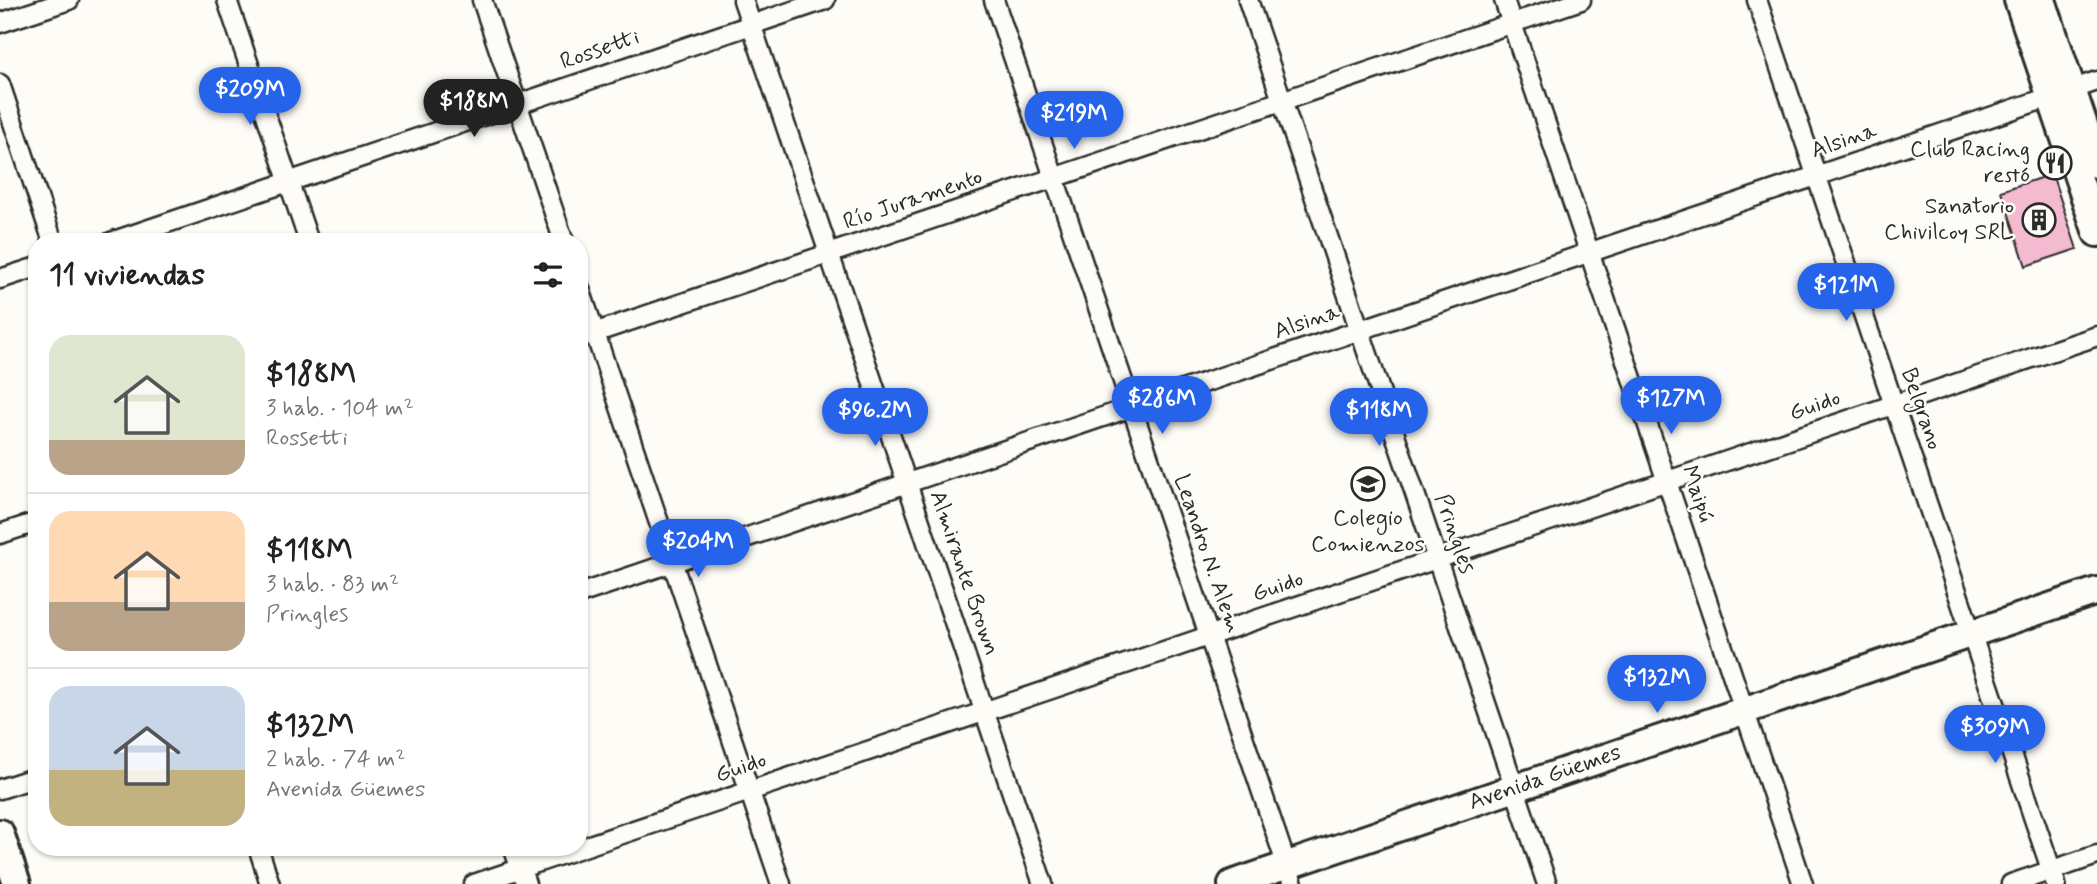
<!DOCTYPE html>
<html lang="es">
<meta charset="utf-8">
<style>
:root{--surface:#fff;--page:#f2f2f2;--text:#222;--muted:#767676;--line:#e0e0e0;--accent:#2563eb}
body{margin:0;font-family:Mynerve,sans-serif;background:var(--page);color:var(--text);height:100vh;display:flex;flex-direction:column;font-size:26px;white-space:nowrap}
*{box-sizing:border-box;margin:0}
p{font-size:23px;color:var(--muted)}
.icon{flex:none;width:38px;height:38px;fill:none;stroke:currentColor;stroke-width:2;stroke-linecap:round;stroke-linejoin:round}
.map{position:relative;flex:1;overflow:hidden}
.panel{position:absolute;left:28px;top:233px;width:560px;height:623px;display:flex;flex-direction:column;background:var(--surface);border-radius:28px;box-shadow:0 2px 5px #0004}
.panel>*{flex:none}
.price{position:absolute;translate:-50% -60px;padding:0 16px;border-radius:24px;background:var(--accent);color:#fff;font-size:23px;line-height:46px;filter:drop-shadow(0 2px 4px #0008)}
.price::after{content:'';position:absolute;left:50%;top:42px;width:21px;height:16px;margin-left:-10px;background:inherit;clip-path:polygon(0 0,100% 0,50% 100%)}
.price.current{background:#222;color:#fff}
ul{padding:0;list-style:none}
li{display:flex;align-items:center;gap:21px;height:175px;padding:0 21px}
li+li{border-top:2px solid var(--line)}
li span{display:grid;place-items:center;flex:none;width:196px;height:140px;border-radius:21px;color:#555}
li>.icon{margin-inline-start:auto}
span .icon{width:84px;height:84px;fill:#fffc;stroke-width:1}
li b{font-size:30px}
h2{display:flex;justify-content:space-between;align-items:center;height:84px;padding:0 21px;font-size:30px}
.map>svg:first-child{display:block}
</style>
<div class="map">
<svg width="2097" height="884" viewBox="0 0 2097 884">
<rect width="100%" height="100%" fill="#fdfcf7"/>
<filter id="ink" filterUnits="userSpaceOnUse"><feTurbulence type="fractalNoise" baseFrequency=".0143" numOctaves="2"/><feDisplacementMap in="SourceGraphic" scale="14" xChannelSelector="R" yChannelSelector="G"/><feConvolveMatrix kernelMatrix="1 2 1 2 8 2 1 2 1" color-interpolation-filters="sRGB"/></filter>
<g filter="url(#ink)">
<polygon fill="#f4bbd0" stroke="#2b2b2b" stroke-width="2" points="2052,174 2077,249 2026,266 2001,191"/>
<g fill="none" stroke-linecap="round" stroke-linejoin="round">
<defs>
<g id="street">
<polyline points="227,0 309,242"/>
<polyline points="482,0 564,242"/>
<polyline points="743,0 1043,884"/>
<polyline points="994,0 1293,884"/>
<polyline points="1248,0 1547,884"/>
<polyline points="1504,0 1803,884"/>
<polyline points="1757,0 2056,884"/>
<polyline points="0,23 69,0"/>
<polyline points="0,84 53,242"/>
<polyline points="111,242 825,0"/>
<polyline points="0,279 37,267"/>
<polyline points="579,286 781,884"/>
<polyline points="579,338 1581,0"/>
<polyline points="0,534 37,522"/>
<polyline points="579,594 2097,81"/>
<polyline points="0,789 37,777"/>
<polyline points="258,847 270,884"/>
<polyline points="513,847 526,884"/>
<polyline points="474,884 2097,336"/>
<polyline points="2011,884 2097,855"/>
</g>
<g id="secondary">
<polyline points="2018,0 2097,233"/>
<polyline points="2042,0 2097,164"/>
<polyline points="0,833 17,884"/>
<polyline points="1232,884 2097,591"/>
</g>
</defs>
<use href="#street" stroke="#2b2b2b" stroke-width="23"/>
<use href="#secondary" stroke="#2b2b2b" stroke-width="32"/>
<use href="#street" stroke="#fdfcf7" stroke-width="18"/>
<use href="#secondary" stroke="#fdfcf7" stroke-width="26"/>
</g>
</g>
<defs>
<symbol id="restaurant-ring" viewBox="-11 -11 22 22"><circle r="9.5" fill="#fdfcf7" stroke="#2b2b2b" stroke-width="1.5"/><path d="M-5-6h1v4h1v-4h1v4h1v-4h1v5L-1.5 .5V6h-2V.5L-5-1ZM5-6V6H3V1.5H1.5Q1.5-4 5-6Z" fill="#2b2b2b"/></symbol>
<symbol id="building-ring" viewBox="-11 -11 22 22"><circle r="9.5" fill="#fdfcf7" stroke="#2b2b2b" stroke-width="1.5"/><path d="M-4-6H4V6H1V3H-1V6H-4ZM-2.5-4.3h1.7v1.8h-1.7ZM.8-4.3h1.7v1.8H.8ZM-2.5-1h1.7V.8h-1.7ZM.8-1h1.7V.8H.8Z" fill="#2b2b2b"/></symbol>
<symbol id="school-ring" viewBox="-11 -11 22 22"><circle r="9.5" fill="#fdfcf7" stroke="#2b2b2b" stroke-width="1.5"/><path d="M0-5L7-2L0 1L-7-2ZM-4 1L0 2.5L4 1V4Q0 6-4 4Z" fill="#2b2b2b"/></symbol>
</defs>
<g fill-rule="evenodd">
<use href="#restaurant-ring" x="2036" y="144" width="38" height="38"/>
<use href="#building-ring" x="2020" y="201" width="38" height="38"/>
<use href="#school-ring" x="1349" y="465" width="38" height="38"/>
</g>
<g text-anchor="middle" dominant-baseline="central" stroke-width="5" stroke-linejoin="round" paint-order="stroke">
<g font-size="23" fill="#2b2b2b" stroke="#fdfcf7">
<text transform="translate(600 50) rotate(-19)">Rossetti</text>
<text transform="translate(1844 141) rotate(-19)">Alsina</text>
<text transform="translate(913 200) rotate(-19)">Río Juramento</text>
<text transform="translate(1307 322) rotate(-19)">Alsina</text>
<text transform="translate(1815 406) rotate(-19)">Guido</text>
<text transform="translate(1921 409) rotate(71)">Belgrano</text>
<text transform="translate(1697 494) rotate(71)">Maipú</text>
<text transform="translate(1454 534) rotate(71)">Pringles</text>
<text transform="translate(1207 554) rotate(71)">Leandro N. Alem</text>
<text transform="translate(964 573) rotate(71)">Almirante Brown</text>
<text transform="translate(1278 587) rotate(-19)">Guido</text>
<text transform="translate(741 768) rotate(-19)">Guido</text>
<text transform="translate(1545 778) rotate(-19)">Avenida Güemes</text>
</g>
<g font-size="23" fill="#2b2b2b" stroke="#fdfcf7" text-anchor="end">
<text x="2030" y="150">Club Racing<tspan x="2030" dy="26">restó</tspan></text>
<text x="2014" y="207">Sanatorio<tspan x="2014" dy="26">Chivilcoy SRL</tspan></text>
<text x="1368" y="519" text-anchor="middle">Colegio<tspan x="1368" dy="26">Comienzos</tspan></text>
</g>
</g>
</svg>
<b class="price" style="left:250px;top:127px">$209M</b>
<b class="price current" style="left:474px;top:139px">$188M</b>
<b class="price" style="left:1074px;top:151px">$219M</b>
<b class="price" style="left:1846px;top:323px">$121M</b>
<b class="price" style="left:1162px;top:436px">$286M</b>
<b class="price" style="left:1671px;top:436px">$127M</b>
<b class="price" style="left:875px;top:448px">$96.2M</b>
<b class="price" style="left:1379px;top:448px">$118M</b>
<b class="price" style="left:698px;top:579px">$204M</b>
<b class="price" style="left:1657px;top:715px">$132M</b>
<b class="price" style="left:1995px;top:765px">$309M</b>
<section class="panel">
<h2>11 viviendas<svg class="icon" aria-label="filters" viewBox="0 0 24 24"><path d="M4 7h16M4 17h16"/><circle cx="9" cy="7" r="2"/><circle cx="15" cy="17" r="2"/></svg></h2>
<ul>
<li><span style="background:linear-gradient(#dfe7d0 75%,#b9a48a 0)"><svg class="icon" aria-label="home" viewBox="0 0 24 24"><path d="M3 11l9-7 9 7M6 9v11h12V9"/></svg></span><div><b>$188M</b><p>3 hab. · 104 m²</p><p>Rossetti</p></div></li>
<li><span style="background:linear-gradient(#ffd9b3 65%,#b9a48a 0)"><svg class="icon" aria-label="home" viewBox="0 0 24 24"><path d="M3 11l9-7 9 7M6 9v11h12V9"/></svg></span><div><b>$118M</b><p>3 hab. · 83 m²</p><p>Pringles</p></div></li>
<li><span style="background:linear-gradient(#c9d6e8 60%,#c2b280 0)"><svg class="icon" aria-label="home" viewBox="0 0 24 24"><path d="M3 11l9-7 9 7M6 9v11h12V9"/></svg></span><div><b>$132M</b><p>2 hab. · 74 m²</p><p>Avenida Güemes</p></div></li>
</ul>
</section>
</div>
